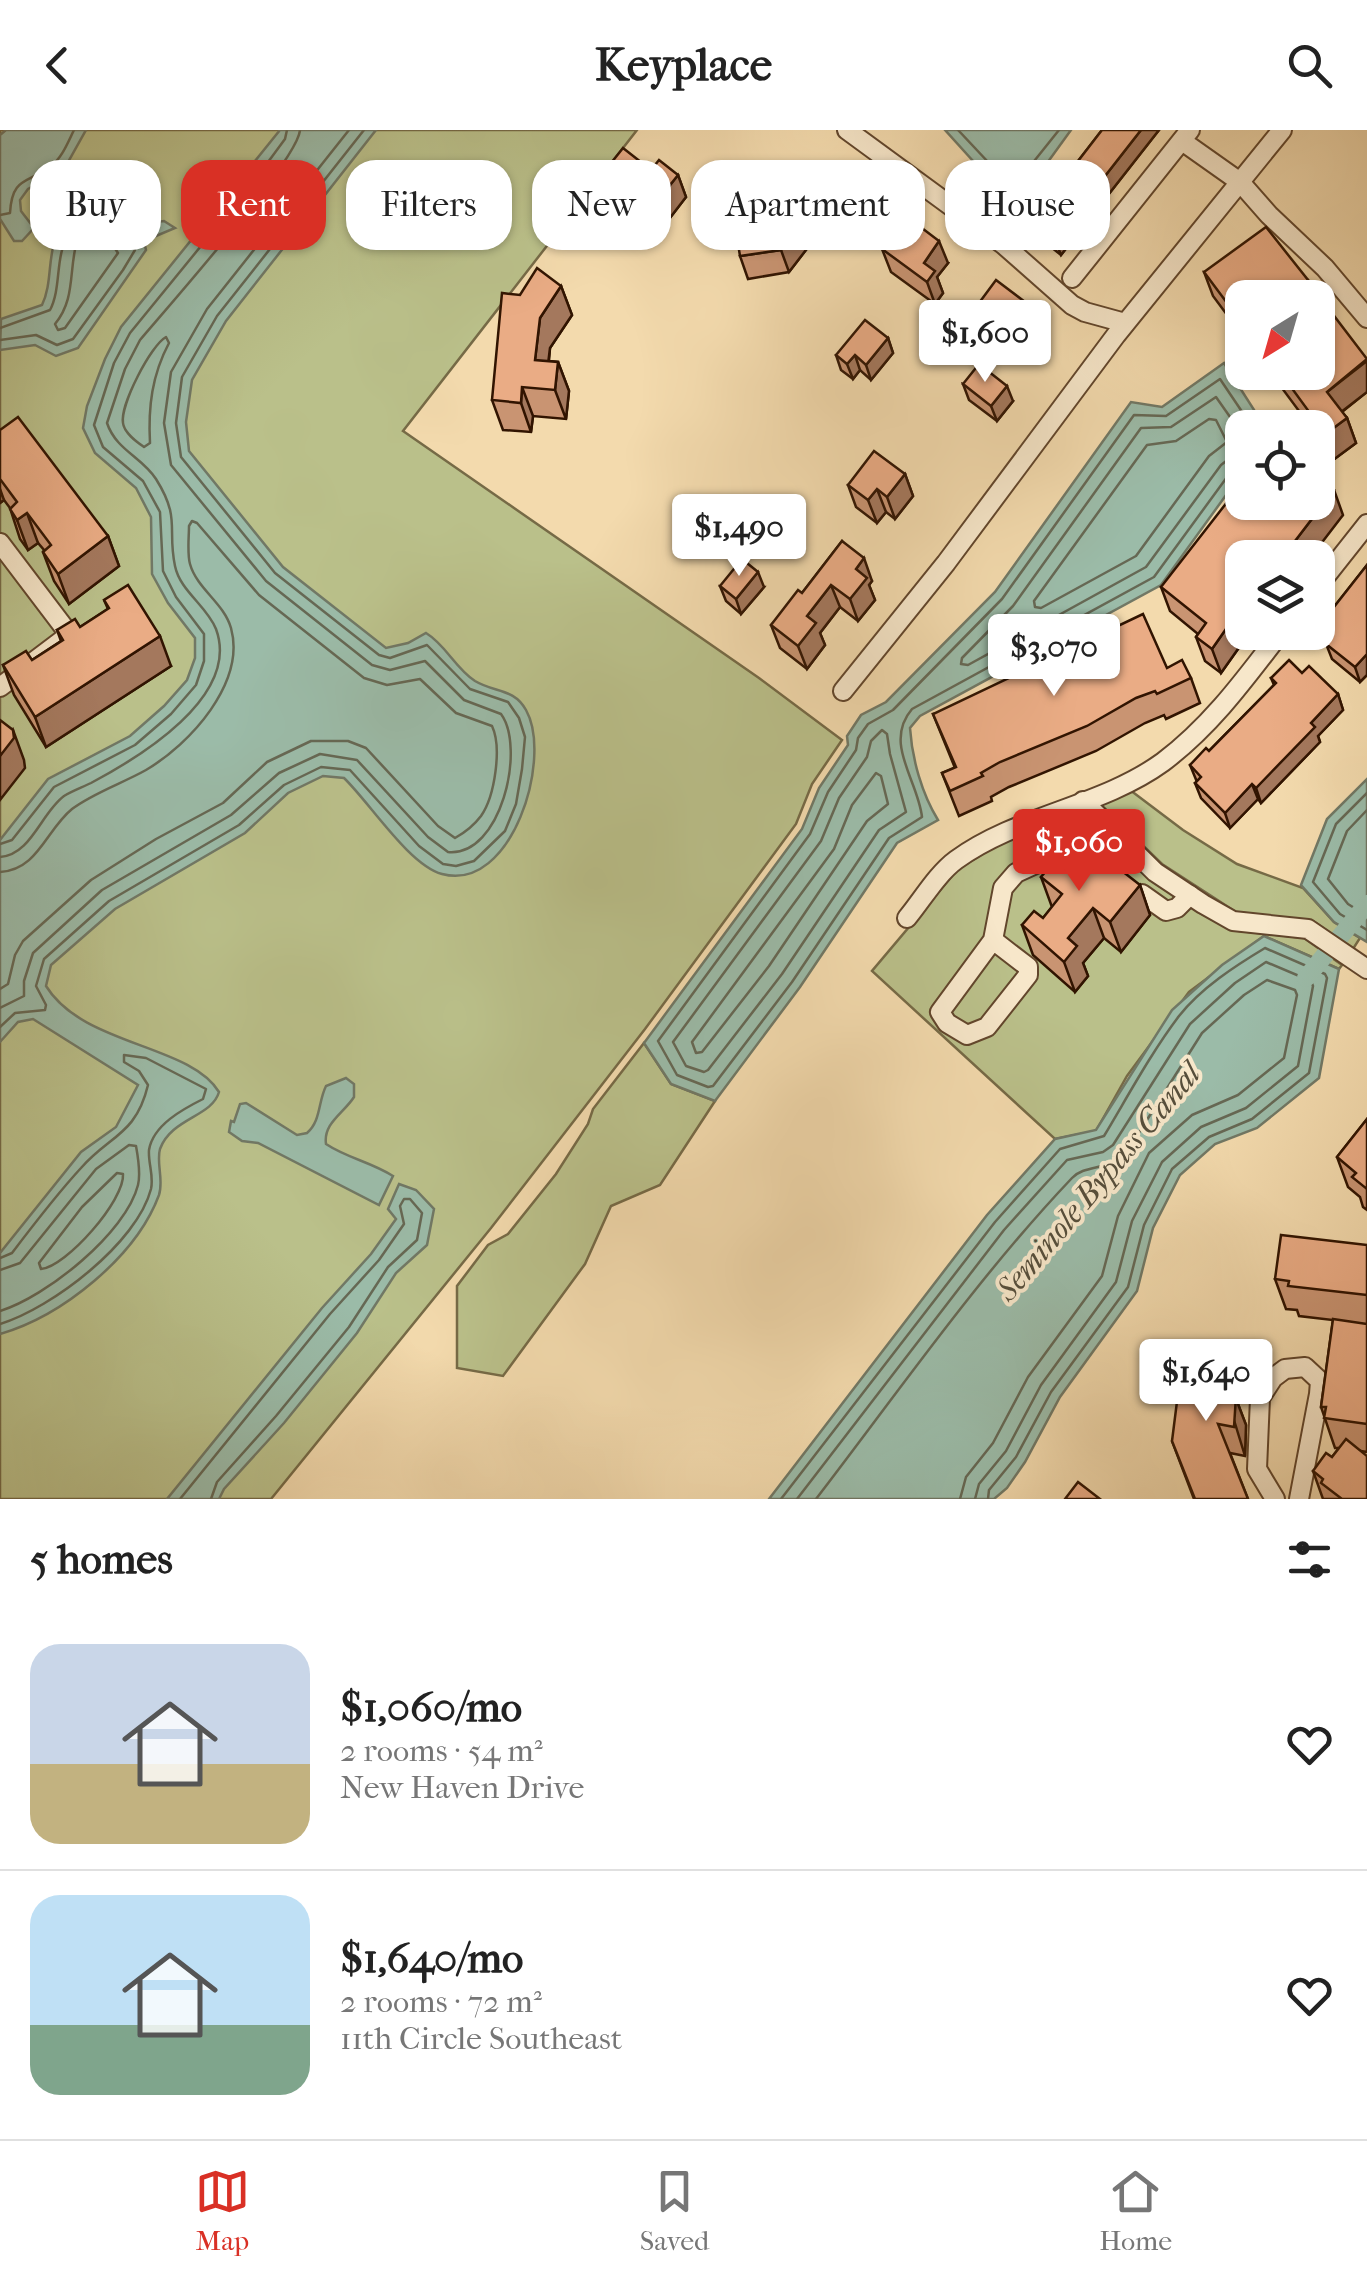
<!DOCTYPE html>
<meta charset="utf-8">
<style>
:root{--surface:#fff;--page:#f2f2f2;--text:#222;--muted:#767676;--line:#e0e0e0;--accent:#d93025}
body{margin:0;font-family:"IM FELL French Canon",serif;background:var(--page);color:var(--text);height:100vh;display:flex;flex-direction:column;font-size:38px;white-space:nowrap}
*{box-sizing:border-box;margin:0}
p{font-size:32px;color:var(--muted)}
.icon{flex:none;width:55px;height:55px;fill:none;stroke:currentColor;stroke-width:2;stroke-linecap:round;stroke-linejoin:round}
.map{position:relative;height:1369px;overflow:hidden}
.panel{display:flex;flex-direction:column;background:var(--surface);flex:1}
.panel>*{flex:none}
.hud{position:absolute;left:30px;top:30px;width:1308px;height:90px;display:flex;gap:20px}
.needle{width:65px;rotate:217deg}
.fabs{position:absolute;left:1225px;top:150px;display:grid;gap:20px}
.fabs a{display:grid;place-items:center;width:110px;height:110px;border-radius:20px;background:var(--surface);box-shadow:0 2px 8px #0004;font-size:50px}
.price{position:absolute;translate:-50% -85px;padding:0 22px;border-radius:10px;background:#fff;color:#222;font-size:32px;line-height:65px;filter:drop-shadow(0 2px 5px #0008)}
.price::after{content:'';position:absolute;left:50%;top:60px;width:30px;height:22px;margin-left:-15px;background:inherit;clip-path:polygon(0 0,100% 0,50% 100%)}
.price.active{background:var(--accent);color:#fff}
ul{padding:0;list-style:none}
li{display:flex;align-items:center;gap:30px;height:250px;padding:0 30px}
li+li{border-top:2px solid var(--line)}
li span{display:grid;place-items:center;flex:none;width:280px;height:200px;border-radius:30px;color:#555}
li>.icon{margin-inline-start:auto}
span .icon{width:120px;height:120px;fill:#fffc;stroke-width:1}
li b{font-size:42px}
h2{display:flex;justify-content:space-between;align-items:center;height:120px;padding:0 30px;font-size:42px}
.pill{padding:0 35px;border-radius:30px;background:var(--surface);box-shadow:0 2px 8px #0004;font-size:35px;line-height:90px}
.pill.active{background:var(--accent);color:#fff}
header{display:flex;justify-content:space-between;align-items:center;height:130px;padding:0 30px;background:var(--surface);font-size:45px;font-weight:700}
.dock{display:flex;justify-content:space-around;align-items:center;height:140px;border-top:2px solid var(--line);background:var(--surface);font-size:28px;color:var(--muted)}
.dock a{display:grid;justify-items:center;gap:5px}
.dock .active{color:var(--accent)}
.map>svg:first-child{display:block}
</style>
<header><svg class="icon" aria-label="back" viewBox="0 0 24 24"><path d="M15 5l-7 7 7 7"/></svg>Keyplace<svg class="icon" aria-label="search" viewBox="0 0 24 24"><circle cx="10" cy="10" r="6"/><path d="M15 15l6 6"/></svg></header>
<div class="map">
<svg width="1367" height="1369" viewBox="0 0 1367 1369">
<rect width="100%" height="100%" fill="#f3daad"/>
<filter id="stains"><feTurbulence type="fractalNoise" baseFrequency=".002" numOctaves="4"/><feColorMatrix values="0 0 0 0 .2 0 0 0 0 .09 0 0 0 0 .02 0 0 0 .5 -.17"/></filter>
<radialGradient id="worn" r=".72"><stop offset=".6" stop-color="#630" stop-opacity="0"/><stop offset="1" stop-color="#630" stop-opacity=".3"/></radialGradient>
<g fill="#bac08a" stroke="#766a46" stroke-width="2.5">
<polygon points="0,0 637,0 403,301 759,548 842,610 812,654 796,694 645,899 491,1098 271,1369 0,1369"/>
<polygon points="1130,660 1183,700 1237,734 1303,758 1334,792 1360,808 1353,819 1313,791 1236,782 1162,734 1099,673"/>
<polygon points="1080,681 1149,749 1198,782 1231,800 1304,808 1342,835 1339,839 1264,806 1189,862 1127,946 1096,1001 1055,1009 872,841 958,739 999,714"/>
<polygon points="644,913 671,954 715,971 660,1055 611,1076 585,1134 503,1246 457,1238 457,1156 488,1115 508,1104 556,1044 588,994 593,979"/>
</g>
<g fill="#9bbba8" stroke="#717865" stroke-width="2.5">
<polygon points="6,0 86,0 63,41 28,59 20,70 21,81 34,98 22,111 14,111 0,89 0,5"/>
<path d="M280,0H376L226,191L192,250L186,292L189,321L283,437L386,518L408,513L426,503C446,515 455,538 475,551C495,563 514,558 526,580C553,628 512,763 442,744C409,735 370,673 344,648L323,646L288,663L245,703L115,779L51,835L46,856C83,916 190,914 219,962C212,987 171,988 160,1019C156,1033 164,1050 159,1065C136,1127 62,1186 0,1204V1123L81,1022L116,997L138,955L33,889L18,892L0,912V710L48,649L130,606L164,576L187,550L195,528V508L168,473L152,444L151,387L136,358L95,323L83,298L87,276L105,229L121,197Z"/>
<polygon points="945,0 1071,0 1029,58 983,42"/>
<path d="M72,88L127,96L164,91L175,98L144,111L146,120L78,218L56,226L35,215L0,220L1,189L42,175C56,146 42,109 72,88Z"/>
<path d="M1224,233L1265,297L1242,298V343L1161,455L920,586L910,598C912,629 922,664 938,690L897,713L800,857L715,971L671,954L644,913L802,699L819,658L848,615L847,606L861,585L886,572L995,462L1131,272L1162,277Z"/>
<polygon points="1367,649 1367,812 1334,792 1301,755 1327,689"/>
<polygon points="1264,806 1339,839 1319,948 1257,998 1215,1014 1180,1045 1153,1098 1137,1161 1060,1267 1025,1332 1007,1358 994,1369 769,1369 987,1085 1055,1009 1096,1000 1172,880 1222,835"/>
<path d="M346,948L354,954V967C344,983 323,993 326,1014C347,1028 371,1032 393,1046L379,1075L258,1013L242,1011L229,1002L231,991L234,992L240,974L246,973L297,1005L307,1003C321,991 318,972 326,956Z"/>
<polygon points="399,1054 416,1060 434,1079 427,1115 396,1143 357,1203 284,1293 224,1359 219,1369 167,1369 322,1178 371,1124 396,1089 388,1079"/>
</g>
<g fill="none" stroke-linecap="round" stroke-linejoin="round">
<g stroke="#666854" stroke-width="2.5">
<polyline points="958,0 989,33 1023,45 1059,0"/>
<path d="M0,85L10,83C12,46 28,54 51,36C62,28 68,12 74,0"/>
<path d="M82,112L114,117L118,123L65,198L58,200L55,194C75,170 69,143 76,115Z"/>
<path d="M0,198L50,180C63,155 53,120 73,100L134,108L135,120L123,140L73,209L57,215L36,205L0,210"/>
<path d="M166,207L169,213C152,245 148,277 150,313L144,317C137,312 124,303 123,293C120,275 151,215 166,207Z"/>
<polygon points="1209,289 1216,290 1227,312 1209,326 1136,426 1041,478 1035,477 1034,471 1147,315 1176,311"/>
<polyline points="1242,304 1216,267 1171,297 1141,298 1013,476 962,528 961,534 968,535 1146,437 1221,335 1230,328 1242,326"/>
<path d="M1242,339L1230,343L1154,447L912,579C883,613 918,650 922,687L889,708L792,852L713,956L708,957L677,945L658,911L810,704L828,662L856,620L858,608L868,594L893,580L1002,469L1134,285L1166,286L1220,249L1253,298"/>
<polygon points="882,600 887,604 890,624 906,682 879,700 782,844 708,940 704,942 686,936 673,912 821,711 839,668 867,627 871,611"/>
<polygon points="876,643 881,646 888,674 867,691 769,836 702,922 696,923 692,912 834,719 852,675"/>
<polyline points="1367,663 1336,694 1313,752 1340,784 1367,800"/>
<polyline points="1367,680 1347,701 1328,749 1348,774 1367,786"/>
<polyline points="0,714 12,710 54,657 135,615 171,584 196,555 204,531 204,504 176,467 163,441 160,382 143,351 103,317 94,295 114,233 130,203 254,51 285,9 287,0"/>
<path d="M0,727C31,725 41,683 64,666C72,661 83,657 91,653C138,628 241,567 216,499C207,476 180,461 175,436C167,398 181,389 156,349C142,327 116,320 107,293L125,239L140,210C167,178 298,30 300,0"/>
<path d="M0,742C38,740 46,700 72,679C93,663 123,653 146,640C190,614 246,553 231,498C224,473 197,459 190,434C187,423 189,407 189,396L192,391L197,393L259,465L364,548L387,555L420,549L456,583L492,596C502,617 495,666 481,686C475,694 464,703 455,708L438,696L366,618L348,611H311L267,632L223,673L156,709L91,750L23,811L15,825L8,854L0,859"/>
<path d="M0,878L24,866V851L33,823L102,760L231,685L279,643L320,624L357,630L428,707L448,722C501,727 526,618 501,584L464,570L425,531L390,540L372,535L266,451L171,335L164,293L171,242L207,179L349,0"/>
<polyline points="0,897 15,883 45,880 46,875 36,856 44,829 109,771 239,695 284,655 321,637 350,640 419,716 443,734 456,736 474,731 505,701 516,674 522,639 525,607 519,588 508,572 470,559 427,515 390,528 379,525 275,443 181,327 176,293 182,247 217,186 364,0"/>
<path d="M117,1043L123,1044C125,1070 66,1137 41,1139L39,1133L82,1077Z"/>
<path d="M0,1128L12,1123C34,1094 56,1065 81,1038C110,1005 136,1005 148,955L139,941L124,932V925L146,928L206,959L203,969C183,979 153,995 149,1020C148,1033 154,1046 151,1059C137,1113 52,1178 0,1194"/>
<path d="M0,1140L20,1133L96,1039L129,1015L136,1016C138,1027 141,1043 138,1055C126,1103 46,1167 0,1181"/>
<polyline points="180,1369 330,1184 379,1130 404,1094 400,1076 404,1069 410,1069 422,1083 417,1110 388,1137 349,1197 276,1286 217,1352 211,1369"/>
<path d="M781,1369L995,1092L1060,1019L1104,1006C1128,966 1151,923 1179,886C1201,858 1235,836 1265,818L1325,844L1327,848L1309,943L1252,989L1209,1007L1172,1039L1144,1095L1128,1157L1051,1262L1016,1327L989,1360L988,1369"/>
<polyline points="797,1369 1004,1100 1067,1030 1103,1022 1113,1015 1190,894 1235,853 1266,832 1311,851 1313,856 1298,936 1246,978 1201,997 1162,1032 1132,1091 1116,1152 1041,1255 1006,1321 979,1354 975,1369"/>
<path d="M816,1369C899,1261 978,1147 1072,1048C1085,1034 1109,1041 1126,1023L1202,903L1244,865L1267,850L1295,860L1297,865L1284,928L1238,965L1192,985L1149,1023L1118,1086L1102,1146L1028,1247L993,1313L966,1347L960,1369"/>
</g>
<polyline stroke="#9bbba8" stroke-width="18" points="1306,848 1367,774"/>
<defs>
<g id="minor">
<polyline points="847,0 1004,115 1072,175 1085,182 1125,193"/>
<polyline points="1182,11 1240,52 1269,85 1325,138 1367,188"/>
<polyline points="1072,148 1190,0"/>
<polyline points="0,413 66,500 65,508 0,557"/>
<polyline points="1318,456 1367,394"/>
<polyline points="843,561 946,433 1116,205 1282,0"/>
<polyline points="1083,671 1155,742 1203,774 1233,791 1308,799 1367,839"/>
<polyline points="1142,764 1166,781 1177,778 1190,765"/>
<path d="M907,788C922,770 937,744 956,730C1018,685 1101,677 1163,632C1211,596 1245,549 1281,502"/>
<polyline points="993,810 1028,837 1028,845 987,897 967,905 947,893 940,882 993,810 1003,758 1016,743 1112,699"/>
<polyline points="1275,1369 1257,1339 1260,1268 1273,1248 1285,1239 1305,1237 1320,1251 1319,1264 1299,1369"/>
</g>
</defs>
<use href="#minor" stroke="#62462c" stroke-width="22"/>
<use href="#minor" stroke="#f7e7ca" stroke-width="18"/>
</g>
<g fill="#c99472" stroke="#311401" stroke-width="2.5">
<polygon points="1102,0 1159,0 1061,125 1031,101 1025,86 1048,70"/>
<polygon points="651,40 678,45 686,67 663,97 654,89 638,109 600,80 592,57"/>
<polygon points="809,116 789,142 748,149 740,126"/>
<polygon points="882,119 948,133 937,147 943,163 935,174 891,142"/>
<polygon points="1204,142 1308,150 1312,161 1242,168 1242,205 1213,166"/>
<polygon points="561,156 572,185 550,218 549,231 558,232 569,261 566,289 533,286 531,302 503,300 492,270 520,165"/>
<polygon points="979,173 1035,190 1017,213 984,188"/>
<polygon points="888,208 893,223 871,250 860,240 853,249 841,240 836,225"/>
<polygon points="1367,229 1367,262 1342,282 1347,288 1356,313 1329,333 1318,317 1318,298 1308,298 1305,289 1270,242 1318,242"/>
<polygon points="963,254 1013,271 997,291 969,270"/>
<polygon points="0,300 108,406 119,436 69,474 54,451 43,422 44,420 38,413 28,420 20,409 10,378 4,370 0,373"/>
<polygon points="905,344 913,366 895,389 886,382 877,393 856,377 848,355"/>
<polygon points="1343,385 1242,428 1242,502 1250,502 1221,543 1205,531 1196,507 1198,504 1170,481 1161,457"/>
<polygon points="842,411 872,451 869,455 875,470 858,491 840,477 820,503 825,515 807,539 780,518 771,495 802,463"/>
<polygon points="1367,435 1367,545 1360,552 1332,529 1319,496"/>
<polygon points="720,456 764,457 741,484 726,471"/>
<polygon points="104,470 171,536 46,617 14,565 3,535 32,530 61,511 57,500 80,497 108,479"/>
<polygon points="1167,538 1191,548 1200,573 1166,589 1164,585 1145,593 1096,621 1009,657 991,667 992,671 959,686 942,643 955,638 933,584"/>
<polygon points="1302,543 1338,564 1343,580 1318,606 1320,612 1261,673 1258,669 1230,698 1201,668 1195,653 1197,652 1190,635 1209,621 1274,555 1271,548"/>
<polygon points="1043,738 1140,755 1150,785 1121,822 1104,808 1083,833 1088,846 1075,862 1033,825 1022,795 1043,788 1052,777 1041,747 1045,743"/>
<polygon points="1367,989 1367,1080 1363,1077 1360,1067 1348,1057 1337,1027"/>
<polygon points="1367,1115 1367,1322 1361,1321 1367,1369 1323,1369 1313,1341 1332,1327 1339,1318 1335,1318 1321,1277 1333,1190 1299,1186 1297,1180 1286,1179 1275,1149"/>
<polygon points="1209,1219 1242,1246 1238,1274 1246,1295 1245,1326 1230,1323 1248,1369 1194,1369 1172,1311"/>
</g>
<g fill="#a4785d" stroke="#311401" stroke-width="2.5">
<polygon points="1141,0 1159,0 1061,125 1055,110"/>
<polygon points="678,45 686,67 663,97 655,74"/>
<polygon points="645,67 654,89 638,109 630,87"/>
<polygon points="801,94 809,116 789,142 781,120"/>
<polygon points="939,111 948,133 937,147 943,163 935,174 927,152 924,133"/>
<polygon points="561,156 572,185 550,218 545,259 535,230 540,188"/>
<polygon points="1029,175 1035,190 1017,213 1012,198"/>
<polygon points="888,208 893,223 871,250 866,235"/>
<polygon points="855,225 860,240 853,249 847,234"/>
<polygon points="1367,231 1367,262 1336,286 1327,262"/>
<polygon points="558,232 569,261 566,289 555,260"/>
<polygon points="1007,256 1013,271 997,291 991,276"/>
<polygon points="522,257 533,286 531,302 521,273"/>
<polygon points="1347,288 1356,313 1329,333 1320,308"/>
<polygon points="905,344 913,366 895,389 887,367"/>
<polygon points="0,359 4,370 0,373"/>
<polygon points="877,359 886,382 877,393 868,370"/>
<polygon points="1334,360 1343,385 1310,428 1282,428"/>
<polygon points="27,383 38,413 28,420 17,390"/>
<polygon points="108,406 119,436 69,474 58,444"/>
<polygon points="864,428 872,451 869,455 875,470 858,491 850,469 856,439"/>
<polygon points="758,442 764,457 741,484 736,469"/>
<polygon points="831,455 840,477 820,503 825,515 807,539 798,516 807,486"/>
<polygon points="1242,476 1242,502 1250,502 1221,543 1212,519"/>
<polygon points="160,506 171,536 46,617 35,587"/>
<polygon points="1367,524 1367,545 1360,552 1355,537"/>
<polygon points="1338,564 1343,580 1318,606 1320,612 1261,673 1256,658 1311,593"/>
<polygon points="13,600 24,630 25,638 0,670 0,626"/>
<polygon points="1252,654 1258,669 1230,698 1225,683"/>
<polygon points="1140,755 1150,785 1121,822 1110,792"/>
<polygon points="1093,778 1104,808 1083,833 1088,846 1075,862 1064,832 1068,808"/>
<polygon points="1231,1216 1242,1246 1238,1274 1246,1295 1245,1326 1226,1264"/>
</g>
<g fill="#eaac85" stroke="#311401" stroke-width="2.5">
<polygon points="1102,0 1141,0 1055,110 1025,86 1042,65 1048,70"/>
<polygon points="623,18 651,40 659,30 678,45 655,74 645,67 630,87 592,57"/>
<polygon points="771,71 801,94 781,120 740,126 734,89 756,90"/>
<polygon points="906,86 939,111 924,133 935,141 927,152 882,119"/>
<polygon points="1266,97 1308,150 1306,152 1317,168 1242,168 1242,193 1204,142"/>
<polygon points="537,138 561,156 540,188 535,230 558,232 555,260 522,257 521,273 492,270 502,163 520,165"/>
<polygon points="996,150 1029,175 1012,198 979,173"/>
<polygon points="1318,169 1323,176 1325,174 1367,229 1327,262 1347,288 1320,308 1318,305 1318,298 1312,298 1305,288 1310,283 1280,242 1318,242"/>
<polygon points="865,190 888,208 866,235 855,225 847,234 836,225"/>
<polygon points="979,234 1007,256 991,276 963,254"/>
<polygon points="18,287 108,406 58,444 43,422 51,415 27,383 17,390 10,379 17,372 0,349 0,300"/>
<polygon points="874,321 905,344 887,367 877,359 868,370 848,355"/>
<polygon points="1319,347 1334,360 1282,428 1242,428 1242,476 1212,519 1196,507 1206,493 1161,457 1242,353 1242,372 1318,372"/>
<polygon points="842,411 864,428 856,439 867,448 850,469 831,455 807,486 816,493 798,516 771,495 798,460 802,463"/>
<polygon points="742,429 758,442 736,469 720,456"/>
<polygon points="1367,435 1367,524 1355,537 1326,514 1332,507 1319,496"/>
<polygon points="128,455 160,506 35,587 3,535 26,521 32,530 63,510 57,500 75,489 80,497 109,478 104,470"/>
<polygon points="1143,484 1167,538 1182,530 1191,548 1157,564 1155,561 1136,568 1087,596 1000,632 981,643 983,646 950,661 942,643 956,637 933,584"/>
<polygon points="1289,530 1302,543 1309,536 1338,564 1311,593 1315,597 1256,658 1252,654 1225,683 1195,653 1201,647 1190,635 1206,618 1209,621 1276,553 1271,548"/>
<polygon points="0,590 13,600 14,608 0,626"/>
<polygon points="1072,702 1140,755 1110,792 1093,778 1068,808 1077,816 1064,832 1022,795 1034,781 1043,788 1062,764 1041,747 1047,740 1043,738"/>
<polygon points="1367,989 1367,1059 1352,1047 1356,1043 1337,1027"/>
<polygon points="1281,1105 1367,1115 1367,1165 1288,1156 1289,1151 1275,1149"/>
<polygon points="1333,1189 1367,1194 1367,1294 1324,1288 1326,1277 1321,1277"/>
<polygon points="1210,1214 1231,1216 1226,1264 1236,1266 1234,1297 1218,1294 1248,1369 1195,1369 1172,1311 1184,1216 1209,1219"/>
<polygon points="1346,1309 1367,1326 1367,1369 1342,1369 1321,1353 1323,1349 1313,1341 1326,1323 1332,1327"/>
<polygon points="1078,1352 1100,1369 1065,1369"/>
</g>
<g text-anchor="middle" dominant-baseline="central" stroke-width="8" stroke-linejoin="round" paint-order="stroke">
<g font-size="32" font-style="italic" fill="#564e3b" stroke="#f7e7ca">
<text transform="translate(1098 1052) rotate(-50)">Seminole Bypass Canal</text>
</g>
</g>
<rect width="100%" height="100%" filter="url(#stains)"/>
<rect width="100%" height="100%" fill="url(#worn)"/>
</svg>
<div class="fabs">
<a><svg class="needle" viewBox="-14 -14 28 28"><path d="M0-13l5 13h-10z" fill="#e53935"/><path d="M0 13l5-13h-10z" fill="#767676"/></svg></a>
<a><svg class="icon" aria-label="locate" viewBox="0 0 24 24"><circle cx="12" cy="12" r="6"/><path d="M12 2v4M12 18v4M2 12h4M18 12h4"/></svg></a>
<a><svg class="icon" aria-label="layers" viewBox="0 0 24 24"><path d="M12 4l9 5-9 5-9-5zM3 14l9 5 9-5"/></svg></a>
</div>
<b class="price" style="left:985px;top:255px">$1,600</b>
<b class="price" style="left:739px;top:449px">$1,490</b>
<b class="price" style="left:1054px;top:569px">$3,070</b>
<b class="price active" style="left:1079px;top:764px">$1,060</b>
<b class="price" style="left:1206px;top:1294px">$1,640</b>
<div class="hud">
<a class="pill">Buy</a>
<a class="pill active">Rent</a>
<a class="pill">Filters</a>
<a class="pill">New</a>
<a class="pill">Apartment</a>
<a class="pill">House</a>
</div>
</div>
<section class="panel">
<h2>5 homes<svg class="icon" aria-label="filters" viewBox="0 0 24 24"><path d="M4 7h16M4 17h16"/><circle cx="9" cy="7" r="2"/><circle cx="15" cy="17" r="2"/></svg></h2>
<ul>
<li><span style="background:linear-gradient(#c9d6e8 60%,#c2b280 0)"><svg class="icon" aria-label="home" viewBox="0 0 24 24"><path d="M3 11l9-7 9 7M6 9v11h12V9"/></svg></span><div><b>$1,060/mo</b><p>2 rooms · 54 m²</p><p>New Haven Drive</p></div><svg class="icon" aria-label="heart" viewBox="0 0 24 24"><path d="M12 20l-8-8c-3-5 5-10 8-4 3-6 11-1 8 4z"/></svg></li>
<li><span style="background:linear-gradient(#bfe0f5 65%,#7fa58c 0)"><svg class="icon" aria-label="home" viewBox="0 0 24 24"><path d="M3 11l9-7 9 7M6 9v11h12V9"/></svg></span><div><b>$1,640/mo</b><p>2 rooms · 72 m²</p><p>11th Circle Southeast</p></div><svg class="icon" aria-label="heart" viewBox="0 0 24 24"><path d="M12 20l-8-8c-3-5 5-10 8-4 3-6 11-1 8 4z"/></svg></li>
</ul>
</section>
<nav class="dock">
<a class="active"><svg class="icon" aria-label="map" viewBox="0 0 24 24"><path d="M3 6l6-2 6 2 6-2v14l-6 2-6-2-6 2zM9 4v14M15 6v14"/></svg>Map</a>
<a><svg class="icon" aria-label="saved" viewBox="0 0 24 24"><path d="M7 4h10v16l-5-4-5 4z"/></svg>Saved</a>
<a><svg class="icon" aria-label="home" viewBox="0 0 24 24"><path d="M3 11l9-7 9 7M6 9v11h12V9"/></svg>Home</a>
</nav>
